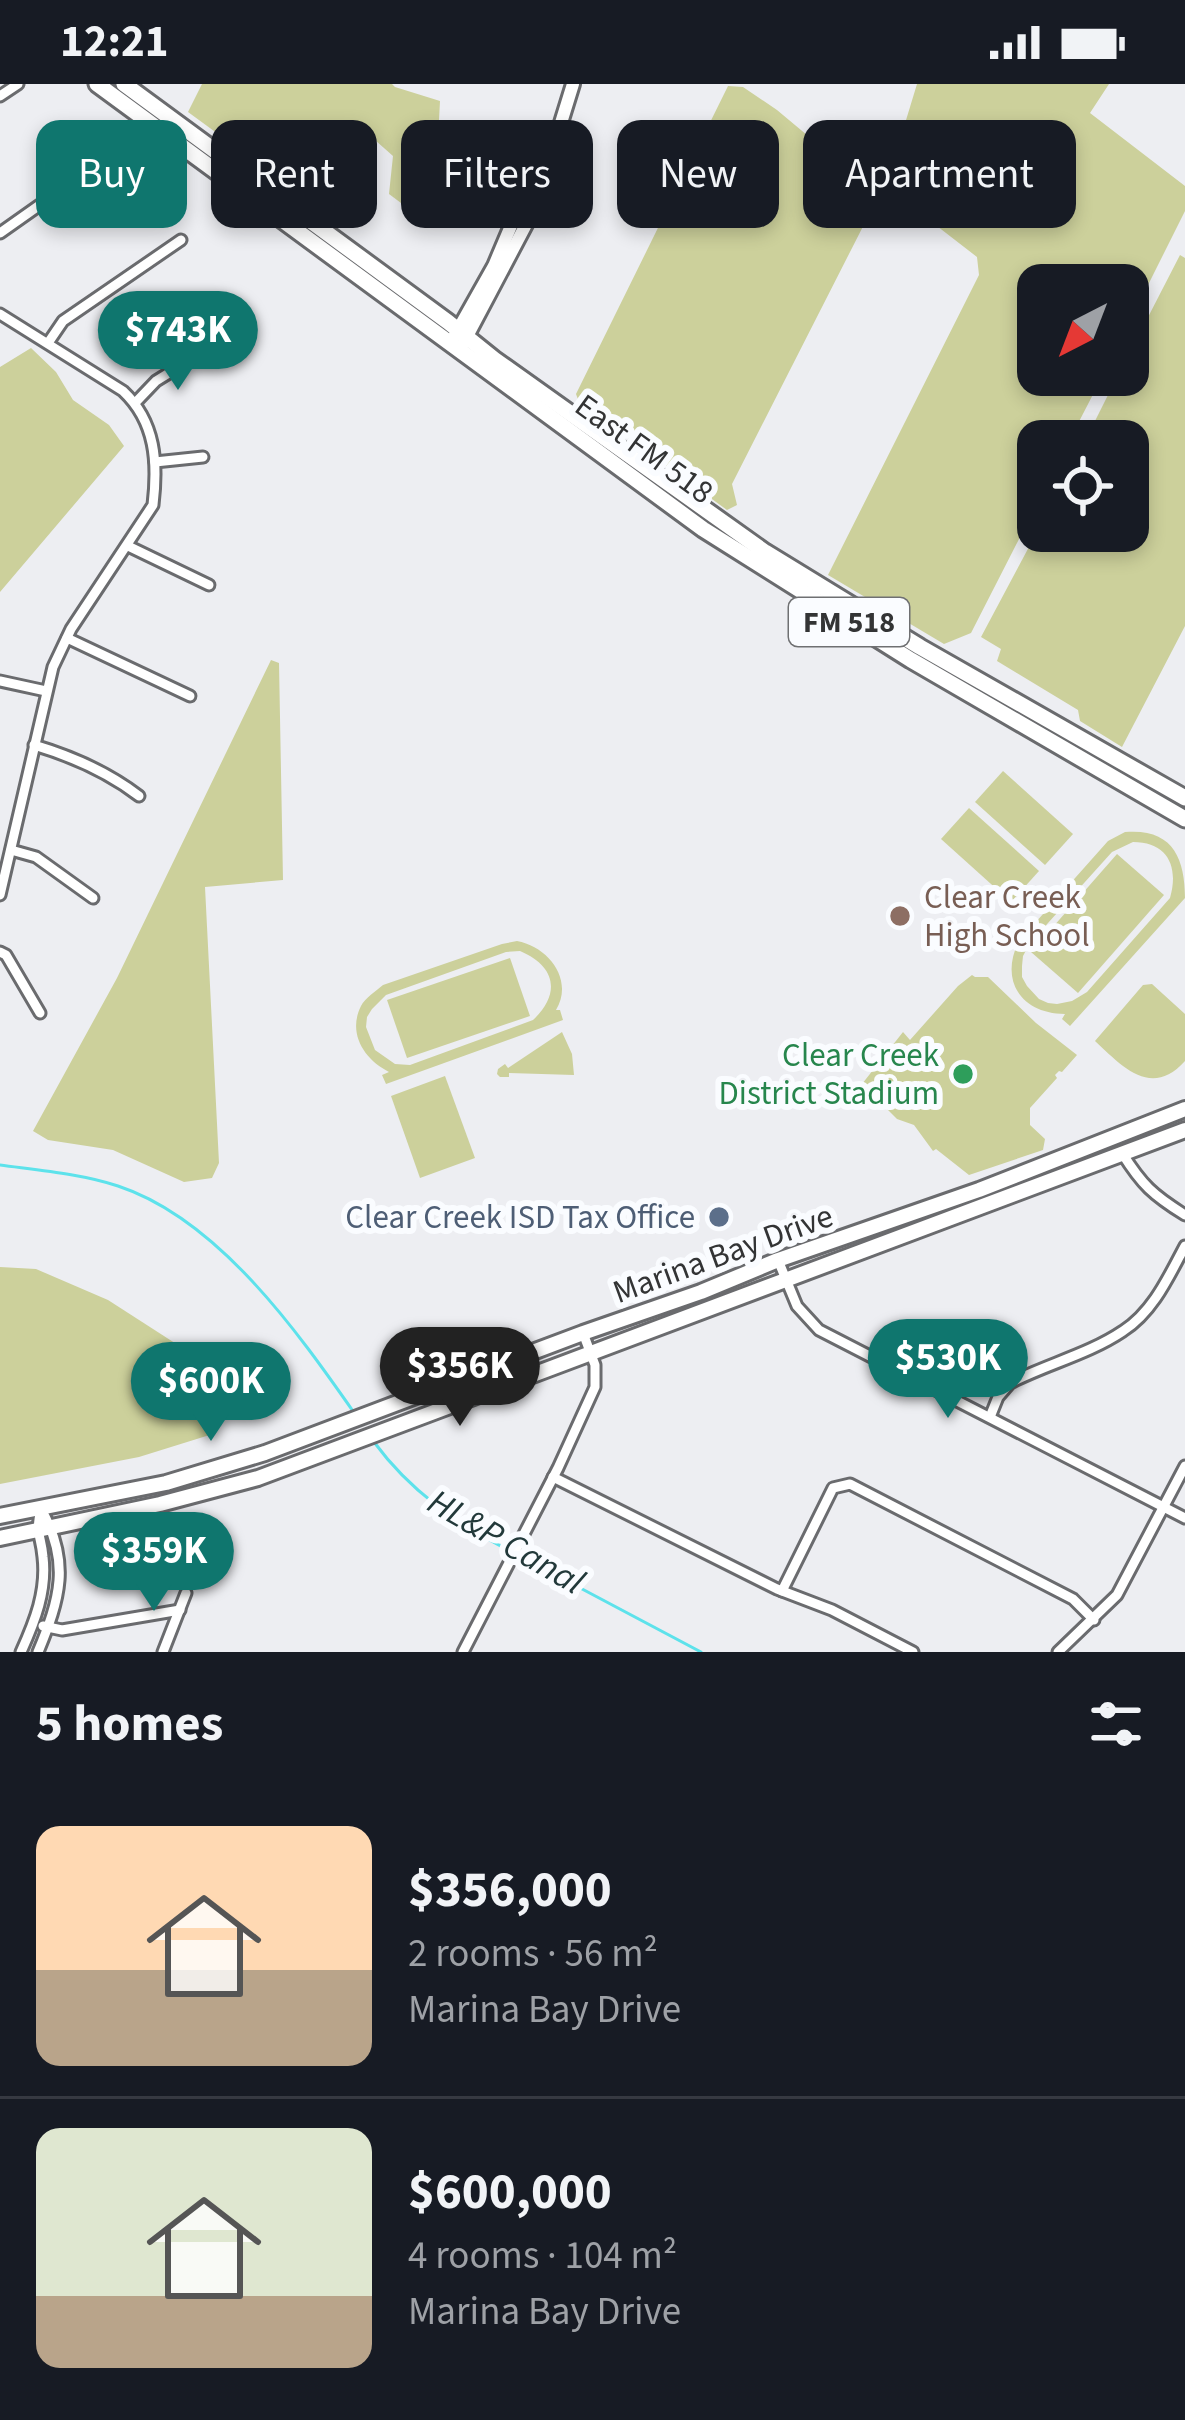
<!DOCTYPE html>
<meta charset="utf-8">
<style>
:root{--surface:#171b24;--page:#20242c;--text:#f1f3f6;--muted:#9ea1a6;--line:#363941;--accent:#0f766e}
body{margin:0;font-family:"Source Sans 3",sans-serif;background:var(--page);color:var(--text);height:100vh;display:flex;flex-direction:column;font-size:45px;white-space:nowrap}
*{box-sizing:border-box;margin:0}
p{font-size:39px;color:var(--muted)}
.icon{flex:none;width:66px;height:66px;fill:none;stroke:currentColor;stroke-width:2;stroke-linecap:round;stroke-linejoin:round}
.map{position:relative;height:1568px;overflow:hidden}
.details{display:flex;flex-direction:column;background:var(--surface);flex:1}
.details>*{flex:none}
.top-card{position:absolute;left:36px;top:36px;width:1113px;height:108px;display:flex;gap:24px}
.needle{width:78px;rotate:222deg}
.fabs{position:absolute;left:1017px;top:180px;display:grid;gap:24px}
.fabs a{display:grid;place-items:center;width:132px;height:132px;border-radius:24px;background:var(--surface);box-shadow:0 6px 18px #0003;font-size:60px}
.price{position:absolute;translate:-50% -102px;padding:0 27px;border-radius:42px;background:var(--accent);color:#fff;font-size:39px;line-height:78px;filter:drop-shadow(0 3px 6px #0008)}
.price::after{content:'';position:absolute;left:50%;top:72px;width:36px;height:27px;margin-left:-18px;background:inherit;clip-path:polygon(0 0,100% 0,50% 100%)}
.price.current{background:#222;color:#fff}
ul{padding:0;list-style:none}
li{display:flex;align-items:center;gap:36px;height:300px;padding:0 36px}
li+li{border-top:3px solid var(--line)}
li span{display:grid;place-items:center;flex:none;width:336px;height:240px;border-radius:24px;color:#555}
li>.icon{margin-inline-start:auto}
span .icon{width:144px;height:144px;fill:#fffc;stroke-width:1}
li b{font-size:51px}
h2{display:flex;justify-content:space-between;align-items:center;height:144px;padding:0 36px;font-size:51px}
.chip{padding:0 42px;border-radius:24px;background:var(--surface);box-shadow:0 6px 18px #0003;font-size:42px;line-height:108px}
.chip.current{background:var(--accent);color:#fff}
.status{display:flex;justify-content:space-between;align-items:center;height:84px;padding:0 60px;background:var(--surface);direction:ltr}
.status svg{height:33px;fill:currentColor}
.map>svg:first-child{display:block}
</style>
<div class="status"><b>12:21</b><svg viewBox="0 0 49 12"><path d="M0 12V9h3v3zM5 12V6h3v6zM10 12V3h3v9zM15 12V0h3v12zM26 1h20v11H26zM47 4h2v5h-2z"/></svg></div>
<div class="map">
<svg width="1185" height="1568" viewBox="0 0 1185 1568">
<rect width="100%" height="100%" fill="#edeef2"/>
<g fill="#ccd09b" fill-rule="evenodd">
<polygon points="202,0 392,0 395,3 440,17 439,36 468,60 481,47 515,66 493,115 475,106 484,88 429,61 402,88 422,110 409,125 389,110 393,72 358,41 314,120 188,28"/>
<polygon points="917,0 1109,0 1090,29 1185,102 1185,127 1128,241 1128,201 1038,201 1038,291 1103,291 1069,357 1038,357 1038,418 971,549 944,560 828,491 979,191 977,173 893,108 879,111 732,400 737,421 727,426 579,318 576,310 728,2 743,3 777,26 844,82 867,85 903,46"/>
<polygon points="1180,171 1185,174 1185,542 1122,663 1080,637 1078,626 997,577 1001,565 981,553 1038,446 1128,447 1128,357 1085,357 1118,291 1128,291 1128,272"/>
<polygon points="31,264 56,288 73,316 109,341 124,362 0,508 0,283"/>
<polygon points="271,576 279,579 283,796 205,803 219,1079 212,1094 184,1098 113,1066 48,1056 33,1047 117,894"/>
<polygon points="1003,687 1073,750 1045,781 975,718"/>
<polygon points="969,724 1039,787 1011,818 941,755"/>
<path d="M1125,748C1172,744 1185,773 1185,814L1070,942L1062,935L1065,930C1021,930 999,896 1019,857L1108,757ZM1133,758C1168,758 1179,783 1170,814L1087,908L1072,917L1057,920L1048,919L1039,915L1027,902L1022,893V882L1023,872L1030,859L1112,768Z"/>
<polygon points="1117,770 1164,811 1078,909 1031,868"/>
<path d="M517,857C549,863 574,896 556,926H560L563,936L386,1000L382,991L389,988C365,976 347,950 361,922C365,914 376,907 383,901L502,860ZM520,867C556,882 561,910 533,936L410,981L395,980L375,966L366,943L367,933L372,925L386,911L506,868Z"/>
<polygon points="510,874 530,932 407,974 387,916"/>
<polygon points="972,891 975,893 988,893 1036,939 1077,971 1062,988 1059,987 1055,991 1057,994 1030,1024 1030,1041 1045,1055 1043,1066 969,1091 936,1065 933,1067 914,1041 897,1035 862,1000 903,948 910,956 958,902"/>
<path d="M1152,900L1185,930V977C1151,1015 1122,982 1095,957L1143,901Z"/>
<polygon points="562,948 572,970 574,991 509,989 509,993 500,993 497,990 498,985 505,980 508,984"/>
<polygon points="445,992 475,1074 420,1094 391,1012"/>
<polygon points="0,1183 36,1185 108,1216 181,1263 229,1321 216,1349 139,1373 0,1400"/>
</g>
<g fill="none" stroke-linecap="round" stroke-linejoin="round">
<g stroke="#5de2eb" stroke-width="3">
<path d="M0,1081C37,1086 83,1090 118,1102C218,1135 297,1247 355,1330"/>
<path d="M374,1358C410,1407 456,1439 510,1467"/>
<polyline points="518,1471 701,1568"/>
</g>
<defs>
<g id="minor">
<polyline points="0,12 18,0"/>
<polyline points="0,149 61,106 79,78 55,60"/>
<path d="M0,230L123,307C156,338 158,379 153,421L71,545L53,583L0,811"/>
<polyline points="48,259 63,237 181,156"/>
<polyline points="135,319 156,297 198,271"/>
<polyline points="155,378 203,373"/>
<polyline points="128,462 209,501"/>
<polyline points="67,554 190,612"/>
<polyline points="0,597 46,607"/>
<path d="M34,661C71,672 109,689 139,712"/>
<polyline points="11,766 36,773 93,814"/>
<polyline points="0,868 6,871 40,929"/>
<path d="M1122,1069C1142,1101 1153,1111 1185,1131"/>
<polyline points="778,1176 797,1222 819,1246 1185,1434"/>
<path d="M990,1333L998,1313L1010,1299C1047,1280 1089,1270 1123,1247C1153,1228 1169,1192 1185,1162"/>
<polyline points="553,1393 777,1505 832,1526 913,1568"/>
<polyline points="782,1507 833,1404 850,1400 1073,1515 1094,1536"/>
<polyline points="43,1542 62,1546 180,1526"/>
<path d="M21,1568C35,1537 47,1507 43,1473C41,1450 35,1451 41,1425"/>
<path d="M38,1568C60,1515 71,1478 41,1425"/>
<polyline points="163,1568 186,1509"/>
<polyline points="463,1568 558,1384 595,1303 595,1281 583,1249"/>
<polyline points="1058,1568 1117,1511 1185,1382"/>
</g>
<g id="tertiary">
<polyline points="454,253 494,182 516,130 552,68 573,0"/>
<polyline points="464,258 531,131 543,92"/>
</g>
<g id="secondary">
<polyline points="0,1432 166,1399 265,1369 583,1249 701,1208 778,1176 979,1106 1185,1025"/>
<polyline points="0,1454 160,1420 258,1394 1185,1046"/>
</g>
<g id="primary">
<polyline points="97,0 703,445 911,576 1185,735"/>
<polyline points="124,0 448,238 494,275 765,468 920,563 1185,714"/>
</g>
</defs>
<use href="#minor" stroke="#6a6b6e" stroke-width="15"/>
<use href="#tertiary" stroke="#6a6b6e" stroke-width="18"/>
<use href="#secondary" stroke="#6a6b6e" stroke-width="20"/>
<use href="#primary" stroke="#6a6b6e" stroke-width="21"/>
<use href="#minor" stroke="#fff" stroke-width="9"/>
<use href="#tertiary" stroke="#fff" stroke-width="12"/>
<use href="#secondary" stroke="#fff" stroke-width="14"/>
<use href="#primary" stroke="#fff" stroke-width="15"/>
</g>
<circle fill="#8d6e63" stroke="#fafcff" stroke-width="4.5" cx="900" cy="832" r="12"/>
<circle fill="#2e9e5b" stroke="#fafcff" stroke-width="4.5" cx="963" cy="990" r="12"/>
<circle fill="#5c6f8a" stroke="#fafcff" stroke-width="4.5" cx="719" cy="1133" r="12"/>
<g text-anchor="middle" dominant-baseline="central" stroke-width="12" stroke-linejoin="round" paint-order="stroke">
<rect fill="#fafcff" stroke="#6f7072" stroke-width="3" x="789" y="514" width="120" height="48" rx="9"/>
<g font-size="30" font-weight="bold" fill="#333435">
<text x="849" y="538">FM 518</text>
</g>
<g font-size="33" fill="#333435" stroke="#fafcff">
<text transform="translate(644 365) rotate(36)">East FM 518</text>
<text transform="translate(723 1170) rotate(-20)">Marina Bay Drive</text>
</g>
<g font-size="33" fill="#785e54" stroke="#fafcff" text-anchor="start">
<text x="924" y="813">Clear Creek<tspan x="924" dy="38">High School</tspan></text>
</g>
<g font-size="33" fill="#27864d" stroke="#fafcff" text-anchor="end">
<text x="939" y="971">Clear Creek<tspan x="939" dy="38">District Stadium</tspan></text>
</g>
<g font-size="33" fill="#4e5e75" stroke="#fafcff" text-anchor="end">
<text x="695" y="1133">Clear Creek ISD Tax Office</text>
</g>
<g font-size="36" font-style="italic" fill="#22393a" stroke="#fafcff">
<text transform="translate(506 1458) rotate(30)">HL&amp;P Canal</text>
</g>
</g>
</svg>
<div class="fabs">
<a><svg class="needle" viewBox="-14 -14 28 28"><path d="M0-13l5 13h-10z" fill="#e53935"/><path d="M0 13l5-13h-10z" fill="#9ea1a6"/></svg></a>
<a><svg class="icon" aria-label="locate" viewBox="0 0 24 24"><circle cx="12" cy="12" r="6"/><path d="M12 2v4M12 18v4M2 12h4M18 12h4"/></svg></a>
</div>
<b class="price" style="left:178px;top:309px">$743K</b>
<b class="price" style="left:948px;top:1337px">$530K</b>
<b class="price current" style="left:460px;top:1345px">$356K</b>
<b class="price" style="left:211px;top:1360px">$600K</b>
<b class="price" style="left:154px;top:1530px">$359K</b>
<div class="top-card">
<a class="chip current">Buy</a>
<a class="chip">Rent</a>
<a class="chip">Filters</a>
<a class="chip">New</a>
<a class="chip">Apartment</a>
</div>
</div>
<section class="details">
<h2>5 homes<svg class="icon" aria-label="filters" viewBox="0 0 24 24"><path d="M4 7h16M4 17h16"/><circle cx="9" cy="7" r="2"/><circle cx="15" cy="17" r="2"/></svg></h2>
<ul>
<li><span style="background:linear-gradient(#ffd9b3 60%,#b9a48a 0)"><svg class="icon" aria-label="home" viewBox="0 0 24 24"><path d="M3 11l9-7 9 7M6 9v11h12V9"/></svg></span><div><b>$356,000</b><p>2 rooms · 56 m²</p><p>Marina Bay Drive</p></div></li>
<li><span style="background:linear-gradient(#dfe7d0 70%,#b9a48a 0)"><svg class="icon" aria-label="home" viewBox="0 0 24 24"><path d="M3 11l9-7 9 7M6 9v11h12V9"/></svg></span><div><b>$600,000</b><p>4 rooms · 104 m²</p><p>Marina Bay Drive</p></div></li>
</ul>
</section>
